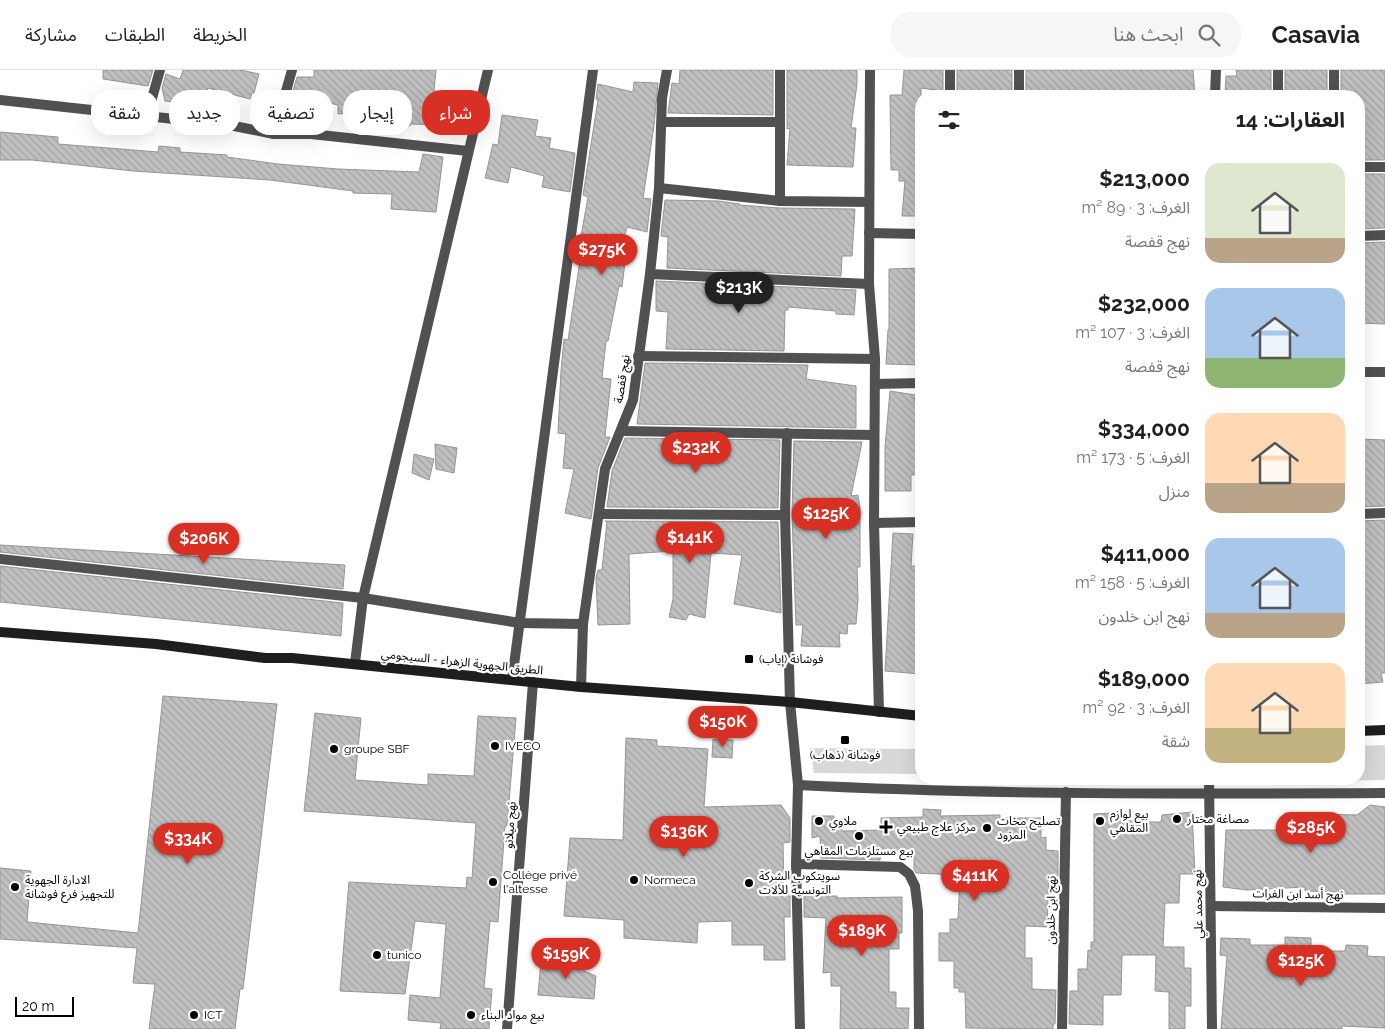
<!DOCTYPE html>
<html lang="ar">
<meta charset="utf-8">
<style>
:root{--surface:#fff;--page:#f6f6f6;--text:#202124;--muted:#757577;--line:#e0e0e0;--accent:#d93025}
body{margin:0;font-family:Raleway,"Noto Sans Arabic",sans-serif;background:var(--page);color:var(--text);direction:rtl;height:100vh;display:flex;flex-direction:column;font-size:19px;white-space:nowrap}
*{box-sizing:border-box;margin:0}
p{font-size:16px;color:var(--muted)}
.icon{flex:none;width:28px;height:28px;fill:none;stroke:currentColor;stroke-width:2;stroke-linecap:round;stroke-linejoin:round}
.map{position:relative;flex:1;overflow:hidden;direction:ltr}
.panel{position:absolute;left:915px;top:20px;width:450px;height:695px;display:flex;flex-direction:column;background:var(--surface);border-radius:20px;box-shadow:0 5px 20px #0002;direction:rtl}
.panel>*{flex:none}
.hud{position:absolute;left:15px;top:20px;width:475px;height:45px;direction:rtl;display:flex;gap:10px}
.scale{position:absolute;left:15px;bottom:12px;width:59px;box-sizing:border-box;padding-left:5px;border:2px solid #000;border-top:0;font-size:14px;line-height:18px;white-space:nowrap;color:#000;-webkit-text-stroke:4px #fff;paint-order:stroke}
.price{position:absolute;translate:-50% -42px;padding:0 11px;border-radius:18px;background:var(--accent);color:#fff;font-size:16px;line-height:32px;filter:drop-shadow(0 1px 2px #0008)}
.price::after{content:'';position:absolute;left:50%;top:30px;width:15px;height:11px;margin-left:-8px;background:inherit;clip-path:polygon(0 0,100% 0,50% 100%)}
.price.selected{background:#222;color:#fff}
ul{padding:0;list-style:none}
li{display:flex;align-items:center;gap:15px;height:125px;padding:0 20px}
li span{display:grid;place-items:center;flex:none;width:140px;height:100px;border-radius:15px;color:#555}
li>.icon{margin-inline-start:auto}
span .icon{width:60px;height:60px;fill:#fffc;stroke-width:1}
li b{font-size:21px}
h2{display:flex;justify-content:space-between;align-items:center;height:60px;padding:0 20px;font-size:21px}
.pill{padding:0 18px;border-radius:20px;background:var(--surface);box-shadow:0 5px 20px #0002;font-size:18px;line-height:45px}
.pill.selected{background:var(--accent);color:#fff}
header{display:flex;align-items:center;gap:30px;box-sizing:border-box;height:70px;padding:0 25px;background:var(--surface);border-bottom:1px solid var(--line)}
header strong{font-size:24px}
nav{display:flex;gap:28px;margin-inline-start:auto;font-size:18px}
.search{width:350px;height:45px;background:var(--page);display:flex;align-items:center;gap:12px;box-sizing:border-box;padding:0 18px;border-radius:20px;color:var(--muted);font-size:19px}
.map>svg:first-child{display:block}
</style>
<header>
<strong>Casavia</strong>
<div class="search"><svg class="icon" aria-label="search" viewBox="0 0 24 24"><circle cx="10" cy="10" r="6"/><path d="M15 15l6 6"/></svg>ابحث هنا</div>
<nav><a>الخريطة</a><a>الطبقات</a><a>مشاركة</a></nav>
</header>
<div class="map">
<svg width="1385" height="959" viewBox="0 0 1385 959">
<defs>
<pattern id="building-back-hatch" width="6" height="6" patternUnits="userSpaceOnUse" patternTransform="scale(1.25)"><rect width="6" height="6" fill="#c0c0c0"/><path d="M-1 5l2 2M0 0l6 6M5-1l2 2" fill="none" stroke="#a3a3a3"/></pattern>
</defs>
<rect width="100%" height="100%" fill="#fff"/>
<g fill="#d8d8d8">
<polygon points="1385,675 1385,710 1225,713 1225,709 1359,709 1359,676"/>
<polygon points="810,678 921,679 921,704 814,703"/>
</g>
<g fill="url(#building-back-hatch)" stroke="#959595">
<polygon points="103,0 153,0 148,16 103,9"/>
<polygon points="183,0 241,0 259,4 254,23 252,23 250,29 208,18 202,35 165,31 162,18 166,4 180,9"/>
<polygon points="314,0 436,0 434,21 466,23 462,44 445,44 445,55 410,54 410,56 391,53 392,44 356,40 356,42 338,44 338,35 292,24 297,7 314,7"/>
<polygon points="680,0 773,0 773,45 668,43 672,13 679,14"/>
<polygon points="787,0 857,0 857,14 851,58 856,58 853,97 787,95 790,58 787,59"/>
<polygon points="904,0 943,0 943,21 921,18 921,51 919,51 918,83 921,146 902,146 905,111 899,111 899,100 891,100 890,25 902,25"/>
<polygon points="957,0 1012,0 1012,26 963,26 963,23 957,22"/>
<polygon points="1026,0 1193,0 1195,26 1026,26"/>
<polygon points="1236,0 1271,0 1271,26 1225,26 1226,6 1237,6"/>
<polygon points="1285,0 1327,0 1327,26 1305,26 1305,22 1285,24"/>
<polygon points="1341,0 1385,0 1385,90 1359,90 1359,26 1341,26"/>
<polygon points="634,12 658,13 654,56 643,128 651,129 647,162 627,157 618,191 625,192 622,217 619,216 608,271 606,271 602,308 611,309 605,367 610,367 598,398 591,449 565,443 574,399 563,398 566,364 558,363 561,301 564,269 568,270 581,184 578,183 588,127 583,125 598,30 596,29 598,14 633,22"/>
<polygon points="502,45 538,50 535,66 551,68 549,78 575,83 570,122 542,117 544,106 511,97 508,113 485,108 493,74 498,75"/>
<polygon points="0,62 58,67 58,74 158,82 159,76 180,78 180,82 227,85 227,87 278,94 338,99 419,102 423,84 443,87 436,142 391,139 392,124 353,123 353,121 270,110 133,101 32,90 0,90"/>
<polygon points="1359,104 1385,104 1385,158 1359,159"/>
<polygon points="665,130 718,131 740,134 739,135 780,138 855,139 852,186 842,186 841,206 667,198 668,167 661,166"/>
<polygon points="1385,172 1385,254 1360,253 1359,173"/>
<polygon points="921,198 921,295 886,294 888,260 889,260 889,199"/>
<polygon points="656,211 856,220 854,245 836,244 836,241 788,237 788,240 785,240 784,281 666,279 668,242 656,241"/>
<polygon points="645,293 808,295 806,309 856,316 856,358 637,354"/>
<polygon points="890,321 915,325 914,333 921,333 921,405 911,405 911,421 885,421 885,377"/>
<polygon points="625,368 780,370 778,438 607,437 612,401"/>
<polygon points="1359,369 1385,370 1385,436 1359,437"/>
<polygon points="794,371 862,372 851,426 858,425 860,438 860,497 857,497 858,530 856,554 848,554 847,564 839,563 840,577 801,576 803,555 796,555 792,445"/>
<polygon points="435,374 457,378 454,403 436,399"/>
<polygon points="414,384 434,389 429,410 412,403"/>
<polygon points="1385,450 1385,603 1381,603 1383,612 1359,614 1359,451"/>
<polygon points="605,451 778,452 781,543 734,534 742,485 711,483 705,548 689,544 686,550 669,547 673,529 673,481 629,484 630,554 598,555 596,508 598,500 602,500 607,452"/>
<polygon points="893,463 913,464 911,496 921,496 921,604 885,601"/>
<polygon points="0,475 345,495 343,519 0,482"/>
<polygon points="0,496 343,533 341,566 0,532"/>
<polygon points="163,626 277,634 243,919 240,919 235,959 149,959 155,914 133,913 137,878 0,869 0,798 31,801 27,852 138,863"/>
<polygon points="315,643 361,648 355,710 428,715 428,704 474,706 478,646 516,648 507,756 505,756 498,852 490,851 484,918 492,919 489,959 440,959 441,953 408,950 410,925 440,928 446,854 415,851 405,924 340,921 349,812 466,818 467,807 472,808 476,753 304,741"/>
<polygon points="626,668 657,670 657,676 708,679 704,737 781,735 790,748 790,772 783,773 784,825 790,826 790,847 784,847 785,890 764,890 764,875 732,875 732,851 698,852 697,873 624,868 624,850 564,846 570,768 623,770"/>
<polygon points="713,669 733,670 732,688 712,687"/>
<polygon points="1370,735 1385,737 1385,824 1341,824 1341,822 1305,821 1305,817 1247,820 1223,817 1226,760 1285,760 1285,743 1357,745"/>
<polygon points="923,739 941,740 940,746 1000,745 1000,748 1041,748 1041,768 1046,767 1046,780 1058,781 1058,806 1049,806 1047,857 1025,856 1025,888 1032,888 1032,919 1056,920 1055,954 1053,954 1053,959 966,958 965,922 959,922 959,918 954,918 954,891 939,891 939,863 950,863 950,849 958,849 960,805 916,803 914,799 914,784 881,784 880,790 821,788 820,766 812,768 812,746 834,746 834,758 842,758 842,761 881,760 881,748 923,747"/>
<polygon points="1130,742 1131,752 1161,752 1162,745 1192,742 1195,804 1180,804 1179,833 1165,833 1163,877 1184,877 1184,898 1191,898 1191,936 1185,936 1185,959 1169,959 1169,922 1155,921 1156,885 1122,885 1121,925 1103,925 1103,955 1069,954 1070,921 1078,921 1078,899 1087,899 1088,880 1091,881 1091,872 1094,872 1094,744"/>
<polygon points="804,826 837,826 837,828 902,827 902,863 899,863 899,879 889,879 889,922 896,922 896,938 909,938 908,959 840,959 841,916 831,916 831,902 823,903 826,848 804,847"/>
<polygon points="1285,867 1311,868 1311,881 1345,881 1346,875 1368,876 1367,886 1385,887 1385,958 1342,956 1342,959 1221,959 1227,886 1220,885 1221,868 1250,869 1250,875 1285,875"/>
<polygon points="570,889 585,890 584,901 596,906 594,929 538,925 541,891 570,893"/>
</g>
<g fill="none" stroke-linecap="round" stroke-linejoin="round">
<g stroke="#515151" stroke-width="10">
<polyline points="780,0 780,131"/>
<polyline points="870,0 869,214 875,289 874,453 879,642"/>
<polyline points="950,0 950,26"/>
<polyline points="1278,0 1278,26"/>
<polyline points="1019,26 1019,0"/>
<polyline points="1215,26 1216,0"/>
<polyline points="1334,26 1334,0"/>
<polyline points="0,30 229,55 274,64 311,64 468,81"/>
<polyline points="147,46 160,0"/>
<polyline points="662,52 780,52"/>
<polyline points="274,64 292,0"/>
<polyline points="1359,97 1385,97"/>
<polyline points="659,118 780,131 869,132"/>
<polyline points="869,163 921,164"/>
<polyline points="1359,166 1385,165"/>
<polyline points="650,204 869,214"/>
<polyline points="638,286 875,289"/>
<polyline points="1359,302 1385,302"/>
<polyline points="875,314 921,313"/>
<polyline points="622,361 874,365"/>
<polyline points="787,363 785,445 790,632 798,715 796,794 800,959"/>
<polyline points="600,444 785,445"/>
<polyline points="1359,444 1385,443"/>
<polyline points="874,453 921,452"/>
<polyline points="0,489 363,528 520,553 583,554"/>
<polyline points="355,593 363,528 488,0"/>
<polyline points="512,610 593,0"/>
<polyline points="581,617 583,554 605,399 633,330 650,204 659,118 662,28 667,0"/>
<polyline points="1209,709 1212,959"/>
<path d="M798,715C993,725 1189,724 1385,723"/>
<polyline points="796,794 900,797 909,804 915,816 918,841 919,959"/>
<polyline points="1211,836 1385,838"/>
<polyline points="507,959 533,612"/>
<polyline points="1062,959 1066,722"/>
</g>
<g stroke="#1e1e1e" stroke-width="10">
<polyline points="0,562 156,574 265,588 292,588 581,617 790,632 921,646"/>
<polyline points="1359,661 1385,660"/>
</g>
</g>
<g fill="#000" stroke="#fff" stroke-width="2">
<rect x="744" y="584" width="10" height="10" rx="2.5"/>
<rect x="840" y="665" width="10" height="10" rx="2.5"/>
<circle cx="495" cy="676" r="5"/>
<circle cx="334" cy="679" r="5"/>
<circle cx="1177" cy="749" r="5"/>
<circle cx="819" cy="751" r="5"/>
<circle cx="1100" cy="751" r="5"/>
<path d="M883.5 749.5h5v5h5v5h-5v5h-5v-5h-5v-5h5z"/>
<circle cx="987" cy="758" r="5"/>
<circle cx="859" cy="766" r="5"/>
<circle cx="634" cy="810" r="5"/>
<circle cx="493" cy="812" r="5"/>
<circle cx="749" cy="813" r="5"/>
<circle cx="15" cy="817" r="5"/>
<circle cx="377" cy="885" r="5"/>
<circle cx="194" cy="945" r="5"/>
<circle cx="471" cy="945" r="5"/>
</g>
<g text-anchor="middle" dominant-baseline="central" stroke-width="4.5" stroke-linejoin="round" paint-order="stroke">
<g font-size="12" fill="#000" stroke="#fff">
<text transform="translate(622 309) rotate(-81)">نهج قفصة</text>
<text transform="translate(462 592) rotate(6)">الطريق الجهوية الزهراء - السيجومي</text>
<text transform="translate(510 755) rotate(-86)">نهج ميلانو</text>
<text transform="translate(1298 824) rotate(1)">نهج أسد ابن الفرات</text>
<text transform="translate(1198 834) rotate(-91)">نهج محمد علي</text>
<text transform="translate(1051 840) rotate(-89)">نهج ابن خلدون</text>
</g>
<g font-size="12" fill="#000" stroke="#fff" text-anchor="start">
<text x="759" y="589">فوشانة (إياب)</text>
<text x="505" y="676">IVECO</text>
<text x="344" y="679">groupe SBF</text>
<text x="845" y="685" text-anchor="middle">فوشانة (ذهاب)</text>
<text x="1110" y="744">بيع لوازم<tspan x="1110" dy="14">المقاهي</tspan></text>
<text x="1187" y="749">مصاغة مختار</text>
<text x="829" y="751">ملاوي</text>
<text x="997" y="751">تصليح مخات<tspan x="997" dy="14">المزود</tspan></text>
<text x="897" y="757">مركز علاج طبيعي</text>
<text x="859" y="781" text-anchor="middle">بيع مستلزمات المقاهي</text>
<text x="503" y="805">Collège privé<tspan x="503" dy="14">l'altesse</tspan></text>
<text x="759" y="806">سويتكوب الشركة<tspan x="759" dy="14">التونسية للألات</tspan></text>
<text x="25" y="810">الادارة الجهوية<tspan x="25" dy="14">للتجهيز فرع فوشانة</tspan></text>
<text x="644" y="810">Normeca</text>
<text x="387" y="885">tunico</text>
<text x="204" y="945">ICT</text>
<text x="481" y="945">بيع مواد البناء</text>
</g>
</g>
</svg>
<div class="scale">20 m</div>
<b class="price" style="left:602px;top:206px">$275K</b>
<b class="price selected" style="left:739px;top:244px">$213K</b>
<b class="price" style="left:696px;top:404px">$232K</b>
<b class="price" style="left:826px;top:470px">$125K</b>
<b class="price" style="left:690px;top:494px">$141K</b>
<b class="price" style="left:204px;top:495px">$206K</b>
<b class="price" style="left:723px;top:678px">$150K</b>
<b class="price" style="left:1311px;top:784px">$285K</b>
<b class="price" style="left:684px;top:788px">$136K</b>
<b class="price" style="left:188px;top:795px">$334K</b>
<b class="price" style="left:975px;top:832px">$411K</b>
<b class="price" style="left:862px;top:887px">$189K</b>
<b class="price" style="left:566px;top:910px">$159K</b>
<b class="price" style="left:1301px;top:917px">$125K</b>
<div class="hud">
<a class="pill selected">شراء</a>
<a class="pill">إيجار</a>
<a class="pill">تصفية</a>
<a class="pill">جديد</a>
<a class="pill">شقة</a>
</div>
<section class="panel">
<h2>العقارات: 14<svg class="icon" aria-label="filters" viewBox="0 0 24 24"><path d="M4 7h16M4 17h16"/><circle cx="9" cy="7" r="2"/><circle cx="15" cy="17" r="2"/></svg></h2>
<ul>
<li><span style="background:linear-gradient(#dfe7d0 75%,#b9a48a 0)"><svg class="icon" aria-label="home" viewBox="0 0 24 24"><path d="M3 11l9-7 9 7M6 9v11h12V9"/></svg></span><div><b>$213,000</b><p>الغرف: 3 · 89 m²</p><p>نهج قفصة</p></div></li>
<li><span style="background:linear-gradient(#a9c7e8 70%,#8fb573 0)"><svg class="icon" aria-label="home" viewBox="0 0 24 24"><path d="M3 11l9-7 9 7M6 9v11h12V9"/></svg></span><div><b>$232,000</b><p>الغرف: 3 · 107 m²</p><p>نهج قفصة</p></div></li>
<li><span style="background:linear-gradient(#ffd9b3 70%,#b9a48a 0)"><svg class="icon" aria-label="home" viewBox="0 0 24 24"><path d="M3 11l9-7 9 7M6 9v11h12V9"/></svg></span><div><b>$334,000</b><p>الغرف: 5 · 173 m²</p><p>منزل</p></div></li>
<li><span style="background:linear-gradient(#a9c7e8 75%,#b9a48a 0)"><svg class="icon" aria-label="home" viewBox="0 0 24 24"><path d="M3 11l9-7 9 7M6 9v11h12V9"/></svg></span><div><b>$411,000</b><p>الغرف: 5 · 158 m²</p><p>نهج ابن خلدون</p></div></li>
<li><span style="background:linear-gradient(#ffd9b3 65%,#c2b280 0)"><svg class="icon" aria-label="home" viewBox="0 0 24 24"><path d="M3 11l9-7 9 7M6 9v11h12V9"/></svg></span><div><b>$189,000</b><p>الغرف: 3 · 92 m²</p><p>شقة</p></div></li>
</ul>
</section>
</div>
